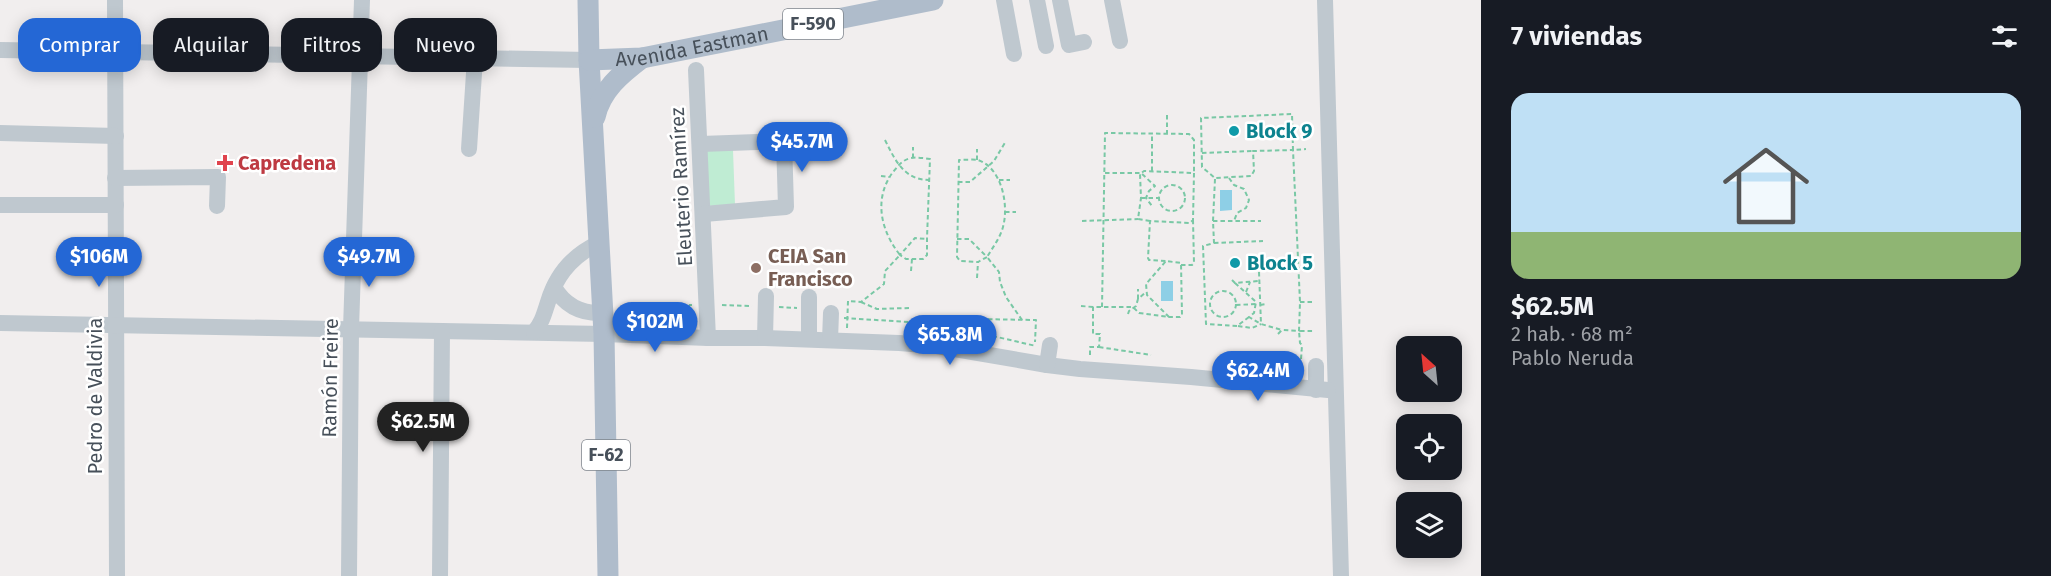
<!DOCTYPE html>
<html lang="es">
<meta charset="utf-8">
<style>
:root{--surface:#171b24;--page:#20242c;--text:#f1f3f6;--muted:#9ea1a6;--line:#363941;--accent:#2467d5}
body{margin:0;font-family:"Fira Sans",sans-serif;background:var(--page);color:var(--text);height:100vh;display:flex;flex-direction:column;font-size:22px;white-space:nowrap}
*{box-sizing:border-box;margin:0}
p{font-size:20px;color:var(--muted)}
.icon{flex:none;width:33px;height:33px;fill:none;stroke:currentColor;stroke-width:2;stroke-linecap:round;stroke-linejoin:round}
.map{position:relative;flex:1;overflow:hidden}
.sheet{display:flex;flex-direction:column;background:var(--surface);width:570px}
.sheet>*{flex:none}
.hud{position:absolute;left:18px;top:18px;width:570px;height:54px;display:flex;gap:12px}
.needle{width:39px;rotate:333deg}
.fabs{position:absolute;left:1396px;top:336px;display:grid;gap:12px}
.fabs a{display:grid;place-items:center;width:66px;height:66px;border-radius:12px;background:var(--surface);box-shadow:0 3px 15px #0003;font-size:30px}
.price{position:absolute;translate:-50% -51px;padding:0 14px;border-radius:21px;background:var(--accent);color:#fff;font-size:20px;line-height:39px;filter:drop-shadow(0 2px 3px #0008)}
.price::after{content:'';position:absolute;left:50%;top:36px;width:18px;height:14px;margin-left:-9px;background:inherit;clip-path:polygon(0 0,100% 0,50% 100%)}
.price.on{background:#222;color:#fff}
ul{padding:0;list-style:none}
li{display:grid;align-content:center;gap:12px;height:318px;padding:0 30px}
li+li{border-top:2px solid var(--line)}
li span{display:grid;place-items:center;height:186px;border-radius:18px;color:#555}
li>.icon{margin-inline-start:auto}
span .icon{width:108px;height:108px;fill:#fffc;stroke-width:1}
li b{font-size:26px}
h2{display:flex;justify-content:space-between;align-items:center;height:72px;padding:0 30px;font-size:26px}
.chip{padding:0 21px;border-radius:18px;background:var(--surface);box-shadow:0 3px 15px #0003;font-size:21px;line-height:54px}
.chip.on{background:var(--accent);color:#fff}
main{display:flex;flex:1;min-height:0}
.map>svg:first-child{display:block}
</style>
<main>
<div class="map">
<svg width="1481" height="576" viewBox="0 0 1481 576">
<rect width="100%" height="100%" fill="#f1eeee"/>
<polygon fill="#bfecd3" points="733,150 735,205 706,206 704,151"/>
<g fill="#8ecfe6">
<polygon points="1220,190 1232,190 1232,210 1220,211"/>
<rect x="1161" y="281" width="12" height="20"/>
</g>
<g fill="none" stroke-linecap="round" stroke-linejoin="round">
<g stroke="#79c8a5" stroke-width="2" stroke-dasharray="4.5 3" stroke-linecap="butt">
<polyline points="1167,115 1167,133"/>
<path d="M885,140C895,160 904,180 929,180"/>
<polyline points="1202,153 1253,151"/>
<polyline points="913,158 913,147"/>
<polyline points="977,160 977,149"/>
<polyline points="1152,171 1152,135"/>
<polyline points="1105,173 1141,173 1155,186 1149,191 1146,198 1152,206"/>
<polyline points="881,176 889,177"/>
<polyline points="1229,178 1234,185 1244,189 1249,200 1246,208 1237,213 1234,221"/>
<polyline points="999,180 1010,180"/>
<polyline points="958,182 970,182 994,161 1006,141"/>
<circle cx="1172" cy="198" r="13"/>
<polyline points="1141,198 1159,198"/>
<polyline points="1005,212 1016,212"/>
<polyline points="1082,221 1138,219"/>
<polyline points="1150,221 1138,219 1141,198 1140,174 1144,171 1194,173 1193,220 1190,223 1150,221 1148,258 1149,260 1166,261"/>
<polyline points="1213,221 1215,179"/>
<path d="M957,239H969L987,257L978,262L960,261L957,257L959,160C965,160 973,159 978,160C1002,168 1009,205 1003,227C1000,238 993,247 987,257L999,272L1000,282L1006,297L1022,320"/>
<polyline points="1214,243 1263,241"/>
<polyline points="1181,265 1192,265 1194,263 1193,220"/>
<polyline points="911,271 912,259"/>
<polyline points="1259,272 1261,324 1282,330"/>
<polyline points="977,278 978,262"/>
<polyline points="1232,280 1235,283 1259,281"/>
<polyline points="1235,283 1256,302 1254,313 1249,317 1261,324"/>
<circle cx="1223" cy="304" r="13"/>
<polyline points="1246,292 1250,282"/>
<polyline points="1138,299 1138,289"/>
<polyline points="861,302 877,309 909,308"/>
<polyline points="1300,302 1313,302"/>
<polyline points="722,305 752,306"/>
<polyline points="1236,305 1256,304"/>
<polyline points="1260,305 1267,304"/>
<polyline points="1081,306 1093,307"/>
<polyline points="779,307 797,308"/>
<polyline points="1102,307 1105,133 1189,134 1194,140 1194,173"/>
<polyline points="1128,314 1129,311 1136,306 1138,299 1146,292"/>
<polyline points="618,316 622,316 630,307 692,305"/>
<polyline points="1249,317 1237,326 1206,324 1203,246 1214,243 1213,221 1261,221"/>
<polyline points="844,318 941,324 1036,346"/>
<polyline points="973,319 1036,320 1035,342"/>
<polyline points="1238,326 1252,328 1261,324"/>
<path d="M847,328L848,301L861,302L884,284L885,271L900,255C881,231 873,199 893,172C898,166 902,160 911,158C917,157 924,158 930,159L927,238V255L923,259H906L900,255L915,238L927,239"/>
<polyline points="1278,334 1282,330 1299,331 1300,302 1293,150 1253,151 1254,171 1251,176 1215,178 1202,167 1201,118 1292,114 1293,150 1306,149"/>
<polyline points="1099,347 1151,355"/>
<polyline points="1090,355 1090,347 1099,347 1100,334 1093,334 1093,307 1133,307 1139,313 1169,317 1147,295 1146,284 1166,261 1181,263 1182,315 1180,317 1169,317"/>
<polyline points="1300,374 1302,345 1300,343 1299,331 1314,331"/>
</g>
<g stroke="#bfc8cf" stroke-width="16">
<polyline points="115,0 117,576"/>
<polyline points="1004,0 1014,54"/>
<polyline points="1037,0 1046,46"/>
<polyline points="1060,0 1069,45 1084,42"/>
<polyline points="1112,0 1120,41"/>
<polyline points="1325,0 1341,576"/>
<polyline points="0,50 589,60"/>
<polyline points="696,70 708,338"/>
<polyline points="0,133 116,136"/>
<polyline points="701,144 784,141 786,207 704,214"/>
<polyline points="469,149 475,58"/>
<polyline points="115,178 218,177 217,206"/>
<polyline points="0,205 116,205"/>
<path d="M554,287C565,306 581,314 603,313"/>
<polyline points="809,297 809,339"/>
<polyline points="0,323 604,334 708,338 765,338 899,343 937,346 1047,365 1080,369 1191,377 1328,390"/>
<path d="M534,332C542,323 544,314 548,302C556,275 573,255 599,243"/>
<polyline points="765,338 766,296"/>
<polyline points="830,340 831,313"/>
<polyline points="1047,365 1050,345"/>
<polyline points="1316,366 1316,390"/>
<polyline points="349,576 351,329 362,0"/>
<polyline points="440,576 442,331"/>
</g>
<g stroke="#afbccb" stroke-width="21">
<polyline points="588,0 589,60 604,334 608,576"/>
<path id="s1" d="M589,60L642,58L933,0"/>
<path d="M595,117C601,90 621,74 642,58"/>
</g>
</g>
<g fill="#0f9aa8" stroke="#fff" stroke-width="2">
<circle cx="1234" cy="131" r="6"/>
<circle cx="1235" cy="263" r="6"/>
</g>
<path fill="#e0444e" stroke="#fff" stroke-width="2" d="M222 154h6v6h6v6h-6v6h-6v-6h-6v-6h6z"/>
<circle fill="#8d6e63" stroke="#fff" stroke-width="2" cx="756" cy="268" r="6"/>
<g text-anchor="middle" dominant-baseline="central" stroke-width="5" stroke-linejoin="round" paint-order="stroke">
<g fill="#fff" stroke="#7e848c" stroke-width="1.5">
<rect x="783" y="9" width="60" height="30" rx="4.5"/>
<rect x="582" y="440" width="48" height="30" rx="4.5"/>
</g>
<g font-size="18" font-weight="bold" fill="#47505a">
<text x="813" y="24">F-590</text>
<text x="606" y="455">F-62</text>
</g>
<g font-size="20" fill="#47505a" stroke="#fff">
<text stroke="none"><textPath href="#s1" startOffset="104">Avenida Eastman</textPath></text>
<text transform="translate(681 187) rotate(-93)">Eleuterio Ramírez</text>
<text transform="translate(330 378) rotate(-89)">Ramón Freire</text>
<text transform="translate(95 396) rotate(-90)">Pedro de Valdivia</text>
</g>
<g font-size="20" font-weight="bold" fill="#0d838f" stroke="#fff" text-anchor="start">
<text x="1246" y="131">Block 9</text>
<text x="1247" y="263">Block 5</text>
</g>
<g font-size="20" font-weight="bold" fill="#be3a42" stroke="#fff" text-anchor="start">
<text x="238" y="163">Capredena</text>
</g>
<g font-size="20" font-weight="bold" fill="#785e54" stroke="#fff" text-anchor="start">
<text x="768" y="256">CEIA San<tspan x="768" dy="23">Francisco</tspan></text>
</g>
</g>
</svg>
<div class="fabs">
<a><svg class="needle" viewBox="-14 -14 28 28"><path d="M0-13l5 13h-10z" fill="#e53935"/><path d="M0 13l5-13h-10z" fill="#9ea1a6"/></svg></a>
<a><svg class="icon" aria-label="locate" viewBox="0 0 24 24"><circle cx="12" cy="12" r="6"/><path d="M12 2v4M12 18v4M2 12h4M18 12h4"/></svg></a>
<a><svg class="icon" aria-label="layers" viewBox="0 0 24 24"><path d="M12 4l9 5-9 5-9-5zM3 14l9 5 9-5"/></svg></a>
</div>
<b class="price" style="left:802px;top:173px">$45.7M</b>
<b class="price" style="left:99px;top:288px">$106M</b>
<b class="price" style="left:369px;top:288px">$49.7M</b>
<b class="price" style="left:655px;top:353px">$102M</b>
<b class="price" style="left:950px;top:366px">$65.8M</b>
<b class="price" style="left:1258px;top:402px">$62.4M</b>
<b class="price on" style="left:423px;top:453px">$62.5M</b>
<div class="hud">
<a class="chip on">Comprar</a>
<a class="chip">Alquilar</a>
<a class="chip">Filtros</a>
<a class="chip">Nuevo</a>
</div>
</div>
<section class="sheet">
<h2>7 viviendas<svg class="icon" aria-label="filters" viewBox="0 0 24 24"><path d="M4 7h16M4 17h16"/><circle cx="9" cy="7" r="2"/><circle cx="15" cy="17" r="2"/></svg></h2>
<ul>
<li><span style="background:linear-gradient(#bfe0f5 75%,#8fb573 0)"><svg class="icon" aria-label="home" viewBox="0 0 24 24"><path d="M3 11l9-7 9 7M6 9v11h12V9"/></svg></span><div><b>$62.5M</b><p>2 hab. · 68 m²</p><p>Pablo Neruda</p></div></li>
</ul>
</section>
</main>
